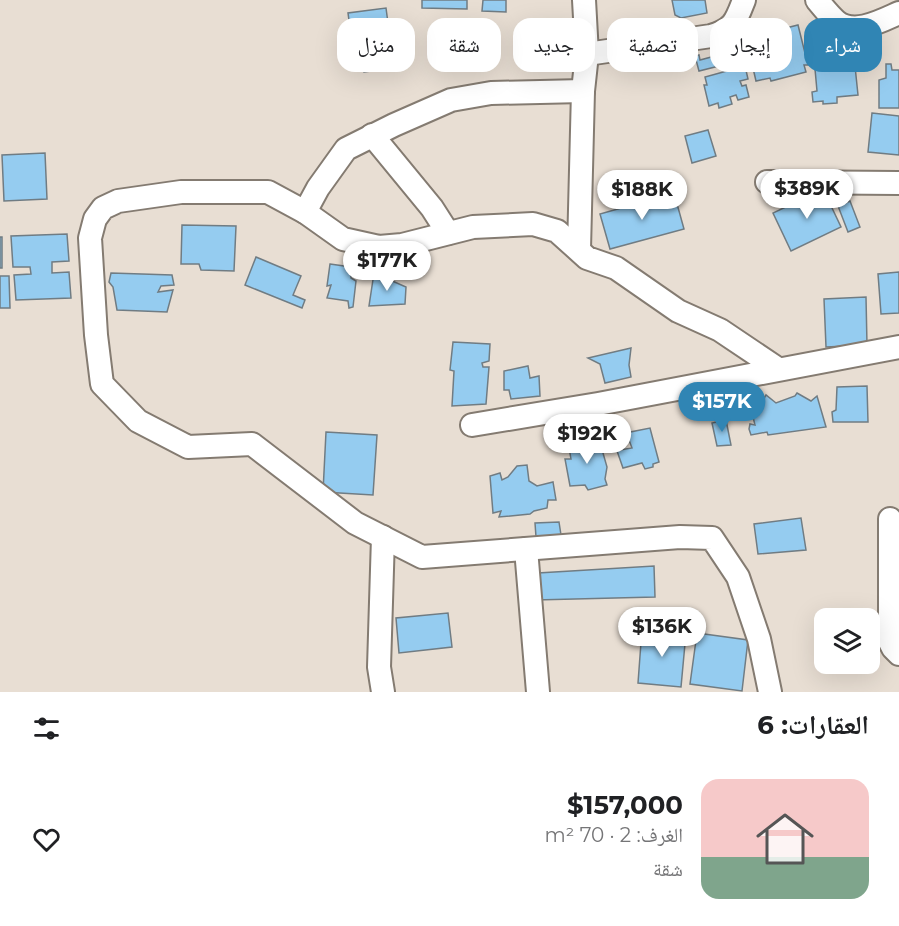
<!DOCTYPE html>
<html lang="ar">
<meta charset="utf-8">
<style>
:root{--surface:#fff;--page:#f6f6f6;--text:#202124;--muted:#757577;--accent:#3085b4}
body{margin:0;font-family:Montserrat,"Noto Naskh Arabic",sans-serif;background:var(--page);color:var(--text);direction:rtl;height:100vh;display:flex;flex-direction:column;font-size:22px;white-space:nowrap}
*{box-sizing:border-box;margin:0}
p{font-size:20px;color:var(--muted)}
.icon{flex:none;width:33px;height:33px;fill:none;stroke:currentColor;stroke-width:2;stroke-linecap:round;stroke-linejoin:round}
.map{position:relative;height:692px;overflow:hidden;direction:ltr}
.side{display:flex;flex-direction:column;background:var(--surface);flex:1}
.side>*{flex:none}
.guide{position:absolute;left:18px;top:18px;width:864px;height:54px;direction:rtl;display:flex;gap:12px}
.buttons{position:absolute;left:814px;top:608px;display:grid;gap:12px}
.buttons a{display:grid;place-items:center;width:66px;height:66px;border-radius:12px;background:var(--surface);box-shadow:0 6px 24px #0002;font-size:30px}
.price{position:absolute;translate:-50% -51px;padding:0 14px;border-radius:21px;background:#fff;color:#222;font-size:20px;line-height:39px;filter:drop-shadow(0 2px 3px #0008)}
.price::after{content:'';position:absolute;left:50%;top:36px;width:18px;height:14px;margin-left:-9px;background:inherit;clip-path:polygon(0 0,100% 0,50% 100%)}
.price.active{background:var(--accent);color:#fff}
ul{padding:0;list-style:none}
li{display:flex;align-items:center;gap:18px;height:150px;padding:0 30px}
li span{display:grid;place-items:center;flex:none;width:168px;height:120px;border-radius:18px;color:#555}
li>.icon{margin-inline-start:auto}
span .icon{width:72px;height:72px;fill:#fffc;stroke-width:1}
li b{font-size:26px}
h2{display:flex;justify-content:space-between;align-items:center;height:72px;padding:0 30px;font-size:26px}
.pill{padding:0 21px;border-radius:18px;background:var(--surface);box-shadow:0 6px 24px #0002;font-size:21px;line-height:54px}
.pill.active{background:var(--accent);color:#fff}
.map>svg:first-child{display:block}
</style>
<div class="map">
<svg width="899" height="692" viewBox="0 0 899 692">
<rect width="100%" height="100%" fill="#e8ded3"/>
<g fill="#95ccf0" stroke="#707c83" stroke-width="1.5">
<polygon points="422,0 467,0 467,9 422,8"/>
<polygon points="483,0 506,0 506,12 482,11"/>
<polygon points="672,0 705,0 707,13 681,18 675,15"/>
<polygon points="386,8 394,68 364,72 362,57 354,58 348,13"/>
<polygon points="798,25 808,65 804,65 806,72 771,81 770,78 756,81 746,38"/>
<polygon points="699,55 700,60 715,56 716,63 726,61 727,64 699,71 695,56"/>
<polygon points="886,64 891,64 892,70 899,70 899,108 879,108 879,80 886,78"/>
<polygon points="745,66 748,79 740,81 742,86 746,85 749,97 738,100 736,95 730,97 732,104 719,108 718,103 709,106 704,85 707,85 705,77"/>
<polygon points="855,66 858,95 837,97 837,103 823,104 823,101 813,102 812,92 817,91 815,69"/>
<polygon points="872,113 899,116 899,155 868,152"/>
<polygon points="708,130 716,156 692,163 685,136"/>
<polygon points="45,153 47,199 4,201 2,155"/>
<polygon points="823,189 841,227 791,251 773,213"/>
<polygon points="674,193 684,229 610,249 600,214"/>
<polygon points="850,201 860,227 848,232 838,206"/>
<polygon points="182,225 236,226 234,271 201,270 199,264 181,264"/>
<polygon points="67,234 69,261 52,262 52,273 69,272 71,298 16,300 14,275 31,274 30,267 13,267 11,236"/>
<rect x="0" y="237" width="2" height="31"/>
<polygon points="256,257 301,276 293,295 305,300 302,308 245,285"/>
<polygon points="330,264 351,267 351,278 356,281 353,307 349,308 348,301 327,298 331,285 327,286"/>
<polygon points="899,272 899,313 881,314 878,274"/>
<polygon points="111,273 172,275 174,285 161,286 158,292 173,290 167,312 117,310 113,287 109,282"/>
<polygon points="374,273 406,287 405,304 369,306"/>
<polygon points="0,276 9,276 10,308 0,308"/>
<polygon points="866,297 867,345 826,347 824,299"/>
<polygon points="453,342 490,344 489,361 482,363 483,367 489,367 486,404 452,406 454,371 450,370"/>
<polygon points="631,348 629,365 631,377 605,383 600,364 588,358"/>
<polygon points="528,366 530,378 539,376 540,396 511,399 509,390 504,390 504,371"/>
<polygon points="867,386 868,422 833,422 832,412 836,410 837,387"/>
<polygon points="797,393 811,401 817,396 826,427 768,435 767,432 751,435 749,429 750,424 755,425 751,409 759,407 766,395 776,403 795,396"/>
<polygon points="726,420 731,445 717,446 712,423"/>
<polygon points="613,424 620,424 621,428 629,428 630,432 650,428 659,462 653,464 653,467 645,469 642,463 623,468 616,448 620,450 632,448 629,440 620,442 620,436 613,436"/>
<polygon points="326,432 377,435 373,495 323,492"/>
<polygon points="580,439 584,439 586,443 599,439 607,467 605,479 607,485 588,490 585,485 570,486 565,459 571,459 569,448 577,447"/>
<polygon points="527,465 529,481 537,486 553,482 556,500 548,500 547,508 534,511 530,514 499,517 501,511 493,513 490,476 500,473 502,480 508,477 517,466"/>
<polygon points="801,518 806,550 758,554 754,524"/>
<polygon points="559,522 561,535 536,537 535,523"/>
<polygon points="654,566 655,597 535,600 538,573"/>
<polygon points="448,613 452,647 399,653 396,618"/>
<polygon points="642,629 686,633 681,687 638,683"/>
<polygon points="697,633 748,640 742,691 690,684"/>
</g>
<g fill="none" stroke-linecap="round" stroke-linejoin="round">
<defs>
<g id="minor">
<path d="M817,0C823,7 829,15 836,21C854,36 881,21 899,13"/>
<path d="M587,54L711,36C734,29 736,21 744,0"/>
<polyline points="372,135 432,208 448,233"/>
<polyline points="767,182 899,183"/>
<polyline points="305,212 318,188 346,149 394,125 451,100 491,93 583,91"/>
<polyline points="579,249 583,91 587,54 584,0"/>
<polyline points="472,425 598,404 899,347"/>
<polyline points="890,519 890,642 893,648 899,654"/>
<polyline points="383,537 379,667 383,692"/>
<polyline points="526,549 538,692"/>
<polyline points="770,692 759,639 738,577 712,538 680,537 422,557 355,523 252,444 188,447 138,421 102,384 96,335 90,238 95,219 103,208 118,201 181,192 268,192 305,212 343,239 379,247 402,245 473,227 533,224 557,231 587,258 616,268 678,311 720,330 778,369"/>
</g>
</defs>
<use href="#minor" stroke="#847b71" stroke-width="26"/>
<use href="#minor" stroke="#fff" stroke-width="22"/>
</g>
</svg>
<div class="buttons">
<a><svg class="icon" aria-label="layers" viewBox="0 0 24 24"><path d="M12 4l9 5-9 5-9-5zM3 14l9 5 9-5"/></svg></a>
</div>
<b class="price" style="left:807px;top:220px">$389K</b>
<b class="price" style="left:642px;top:221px">$188K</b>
<b class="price" style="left:387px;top:292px">$177K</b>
<b class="price active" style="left:722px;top:433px">$157K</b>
<b class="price" style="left:587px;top:465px">$192K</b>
<b class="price" style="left:662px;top:658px">$136K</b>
<div class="guide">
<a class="pill active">شراء</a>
<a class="pill">إيجار</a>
<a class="pill">تصفية</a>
<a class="pill">جديد</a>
<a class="pill">شقة</a>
<a class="pill">منزل</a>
</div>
</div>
<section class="side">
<h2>العقارات: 6<svg class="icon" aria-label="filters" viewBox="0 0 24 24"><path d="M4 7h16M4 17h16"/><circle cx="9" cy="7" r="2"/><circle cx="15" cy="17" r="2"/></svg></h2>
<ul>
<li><span style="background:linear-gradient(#f6c9c9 65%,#7fa58c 0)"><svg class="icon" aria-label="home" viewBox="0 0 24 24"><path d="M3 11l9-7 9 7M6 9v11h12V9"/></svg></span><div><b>$157,000</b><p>الغرف: 2 · 70 m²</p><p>شقة</p></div><svg class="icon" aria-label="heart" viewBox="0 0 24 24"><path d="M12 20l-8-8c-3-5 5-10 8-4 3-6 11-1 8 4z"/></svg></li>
</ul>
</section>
